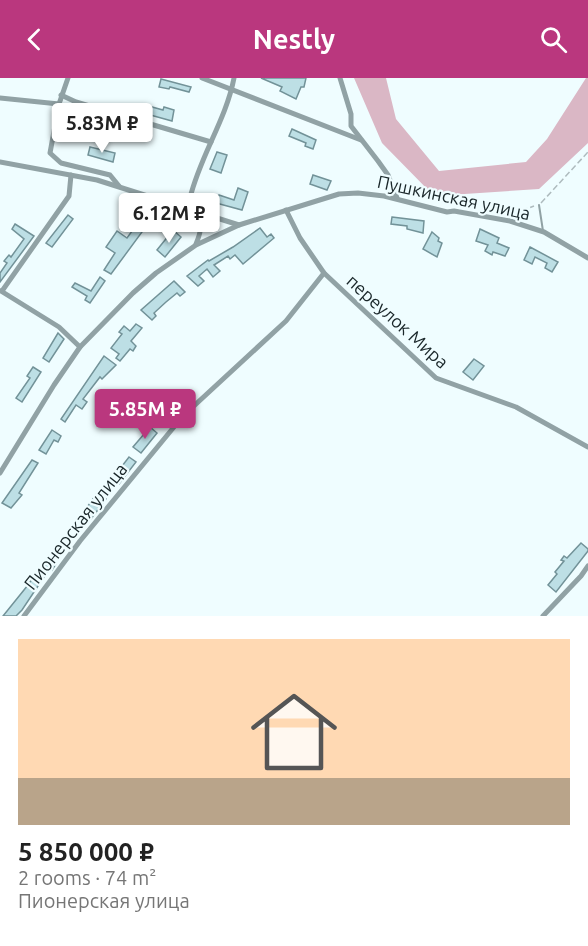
<!DOCTYPE html>
<meta charset="utf-8">
<style>
:root{--surface:#fff;--page:#f2f2f2;--text:#222;--muted:#767676;--accent:#ba377e}
body{margin:0;font-family:Ubuntu,sans-serif;background:var(--page);color:var(--text);height:100vh;display:flex;flex-direction:column;font-size:22px;white-space:nowrap}
*{box-sizing:border-box;margin:0}
p{font-size:20px;color:var(--muted)}
.icon{flex:none;width:33px;height:33px;fill:none;stroke:currentColor;stroke-width:2;stroke-linecap:round;stroke-linejoin:round}
.map{position:relative;height:538px;overflow:hidden}
.panel{display:flex;flex-direction:column;background:var(--surface);flex:1}
.panel>*{flex:none}
.price{position:absolute;translate:-50% -51px;padding:0 14px;border-radius:6px;background:#fff;color:#222;font-size:20px;line-height:39px;filter:drop-shadow(0 2px 3px #0008)}
.price::after{content:'';position:absolute;left:50%;top:36px;width:18px;height:14px;margin-left:-9px;background:inherit;clip-path:polygon(0 0,100% 0,50% 100%)}
.price.active{background:var(--accent);color:#fff}
ul{padding:0;list-style:none}
li{display:grid;align-content:center;gap:12px;height:318px;padding:0 18px}
li span{display:grid;place-items:center;height:186px;border-radius:0px;color:#555}
li>.icon{margin-inline-start:auto}
span .icon{width:108px;height:108px;fill:#fffc;stroke-width:1}
li b{font-size:26px}
header{display:flex;justify-content:space-between;align-items:center;height:78px;padding:0 18px;background:var(--accent);color:#fff;font-size:27px;font-weight:600}
.map>svg:first-child{display:block}
</style>
<header><svg class="icon" aria-label="back" viewBox="0 0 24 24"><path d="M15 5l-7 7 7 7"/></svg>Nestly<svg class="icon" aria-label="search" viewBox="0 0 24 24"><circle cx="10" cy="10" r="6"/><path d="M15 15l6 6"/></svg></header>
<div class="map">
<svg width="588" height="538" viewBox="0 0 588 538">
<rect width="100%" height="100%" fill="#effdff"/>
<polygon fill="#dab7c5" points="354,0 386,0 396,41 439,93 526,84 547,61 586,0 588,0 588,65 539,111 434,118 382,65"/>
<g fill="#bddfe5" stroke="#729298" stroke-width="1.5">
<polygon points="261,0 306,0 304,9 301,9 296,21 280,13 282,9"/>
<polygon points="161,1 191,9 189,14 170,9 169,11 159,9"/>
<polygon points="145,27 163,32 164,29 174,32 172,43 143,35"/>
<polygon points="292,51 316,62 313,71 305,68 306,65 289,58"/>
<polygon points="90,69 115,75 113,84 88,77"/>
<polygon points="217,74 227,77 221,95 210,91"/>
<polygon points="313,97 331,103 327,112 310,106"/>
<polygon points="238,110 248,114 242,132 216,125 219,117 234,122"/>
<polygon points="68,137 73,141 52,169 46,165"/>
<polygon points="392,139 424,143 423,155 407,151 407,148 391,146"/>
<polygon points="15,146 34,158 0,204 0,195 7,185 4,183 9,177 11,179 24,161 12,151"/>
<polygon points="135,149 142,154 111,196 104,192 115,175 106,169 117,153 127,160"/>
<polygon points="260,150 267,159 271,156 274,160 243,186 235,177 230,181 228,178 214,187 220,193 213,199 207,191 199,198 204,203 198,208 187,198 208,182 209,183 233,169"/>
<polygon points="480,151 499,160 497,165 509,170 505,178 493,174 492,177 485,173 488,167 476,163"/>
<polygon points="173,152 181,159 165,179 157,172"/>
<polygon points="432,154 439,160 438,163 442,165 437,179 423,171"/>
<polygon points="530,169 558,184 552,194 545,190 547,185 535,179 532,186 524,182"/>
<polygon points="100,199 105,203 90,225 85,222 87,218 72,209 75,205 91,213"/>
<polygon points="174,203 185,214 180,218 177,215 166,224 154,235 156,238 152,242 141,232"/>
<polygon points="136,246 142,250 131,263 136,268 133,273 130,271 120,283 116,280 119,276 111,270 122,256 119,254 124,248 130,253"/>
<polygon points="58,255 64,261 49,284 43,280"/>
<polygon points="104,278 116,287 102,301 100,299 83,321 87,324 82,331 76,327 65,344 61,341"/>
<polygon points="474,281 484,288 473,302 463,294"/>
<polygon points="33,289 41,294 22,324 16,320 30,300 27,298"/>
<polygon points="150,349 157,355 141,375 133,369"/>
<polygon points="52,352 61,358 58,364 54,362 46,376 39,372"/>
<polygon points="129,379 136,384 119,406 112,401"/>
<polygon points="32,382 38,385 19,415 22,417 11,430 2,425"/>
<polygon points="97,415 106,421 91,441 83,435"/>
<polygon points="581,465 588,471 588,473 556,514 548,507 557,496 555,494 564,483 561,482 564,478 567,480"/>
<polygon points="50,481 56,486 52,492 50,490 22,532 16,538 3,538 28,507 39,491 41,492"/>
</g>
<g fill="none" stroke-linecap="round" stroke-linejoin="round">
<g stroke="#aebbbe" stroke-width="1.5" stroke-dasharray="6 3" stroke-linecap="butt">
<polyline points="541,125 588,74"/>
<polyline points="515,138 518,134 534,128"/>
</g>
<polyline stroke="#91a2a5" stroke-width="2" points="539,127 543,153"/>
<g stroke="#91a2a5" stroke-width="5">
<polyline points="68,0 59,26 50,75 61,85 110,97 119,108"/>
<polyline points="202,0 361,62"/>
<polyline points="340,0 351,36 351,48 378,83 388,97 397,120"/>
<polyline points="61,17 76,24 211,64"/>
<polyline points="0,20 59,26"/>
<polyline points="0,84 97,102 239,147"/>
<polyline points="286,132 300,160 324,195 436,300 516,329 588,369"/>
<path d="M196,166C206,142 198,142 190,120C200,78 226,42 234,0"/>
<polyline points="1,213 59,249 80,269"/>
<polyline points="2,213 69,118 71,97"/>
<polyline points="0,395 54,307 80,269 133,215 156,195 196,167 239,147 339,116 358,115 384,118 447,134 454,133 510,143 544,154 588,180"/>
<polyline points="24,538 80,463 183,338 286,243 324,195"/>
<polyline points="543,538 581,498 588,488"/>
</g>
</g>
<g text-anchor="middle" dominant-baseline="central" stroke-width="4.5" stroke-linejoin="round" paint-order="stroke">
<g font-size="18" fill="#192629" stroke="#effdff">
<text transform="translate(454 119) rotate(12)">Пушкинская улица</text>
<text transform="translate(398 243) rotate(42)">переулок Мира</text>
<text transform="translate(75 448) rotate(-52)">Пионерская улица</text>
</g>
</g>
</svg>
<b class="price" style="left:102px;top:76px">5.83M ₽</b>
<b class="price" style="left:169px;top:166px">6.12M ₽</b>
<b class="price active" style="left:145px;top:362px">5.85M ₽</b>
</div>
<section class="panel">
<ul>
<li><span style="background:linear-gradient(#ffd9b3 75%,#b9a48a 0)"><svg class="icon" aria-label="home" viewBox="0 0 24 24"><path d="M3 11l9-7 9 7M6 9v11h12V9"/></svg></span><div><b>5 850 000 ₽</b><p>2 rooms · 74 m²</p><p>Пионерская улица</p></div></li>
</ul>
</section>
